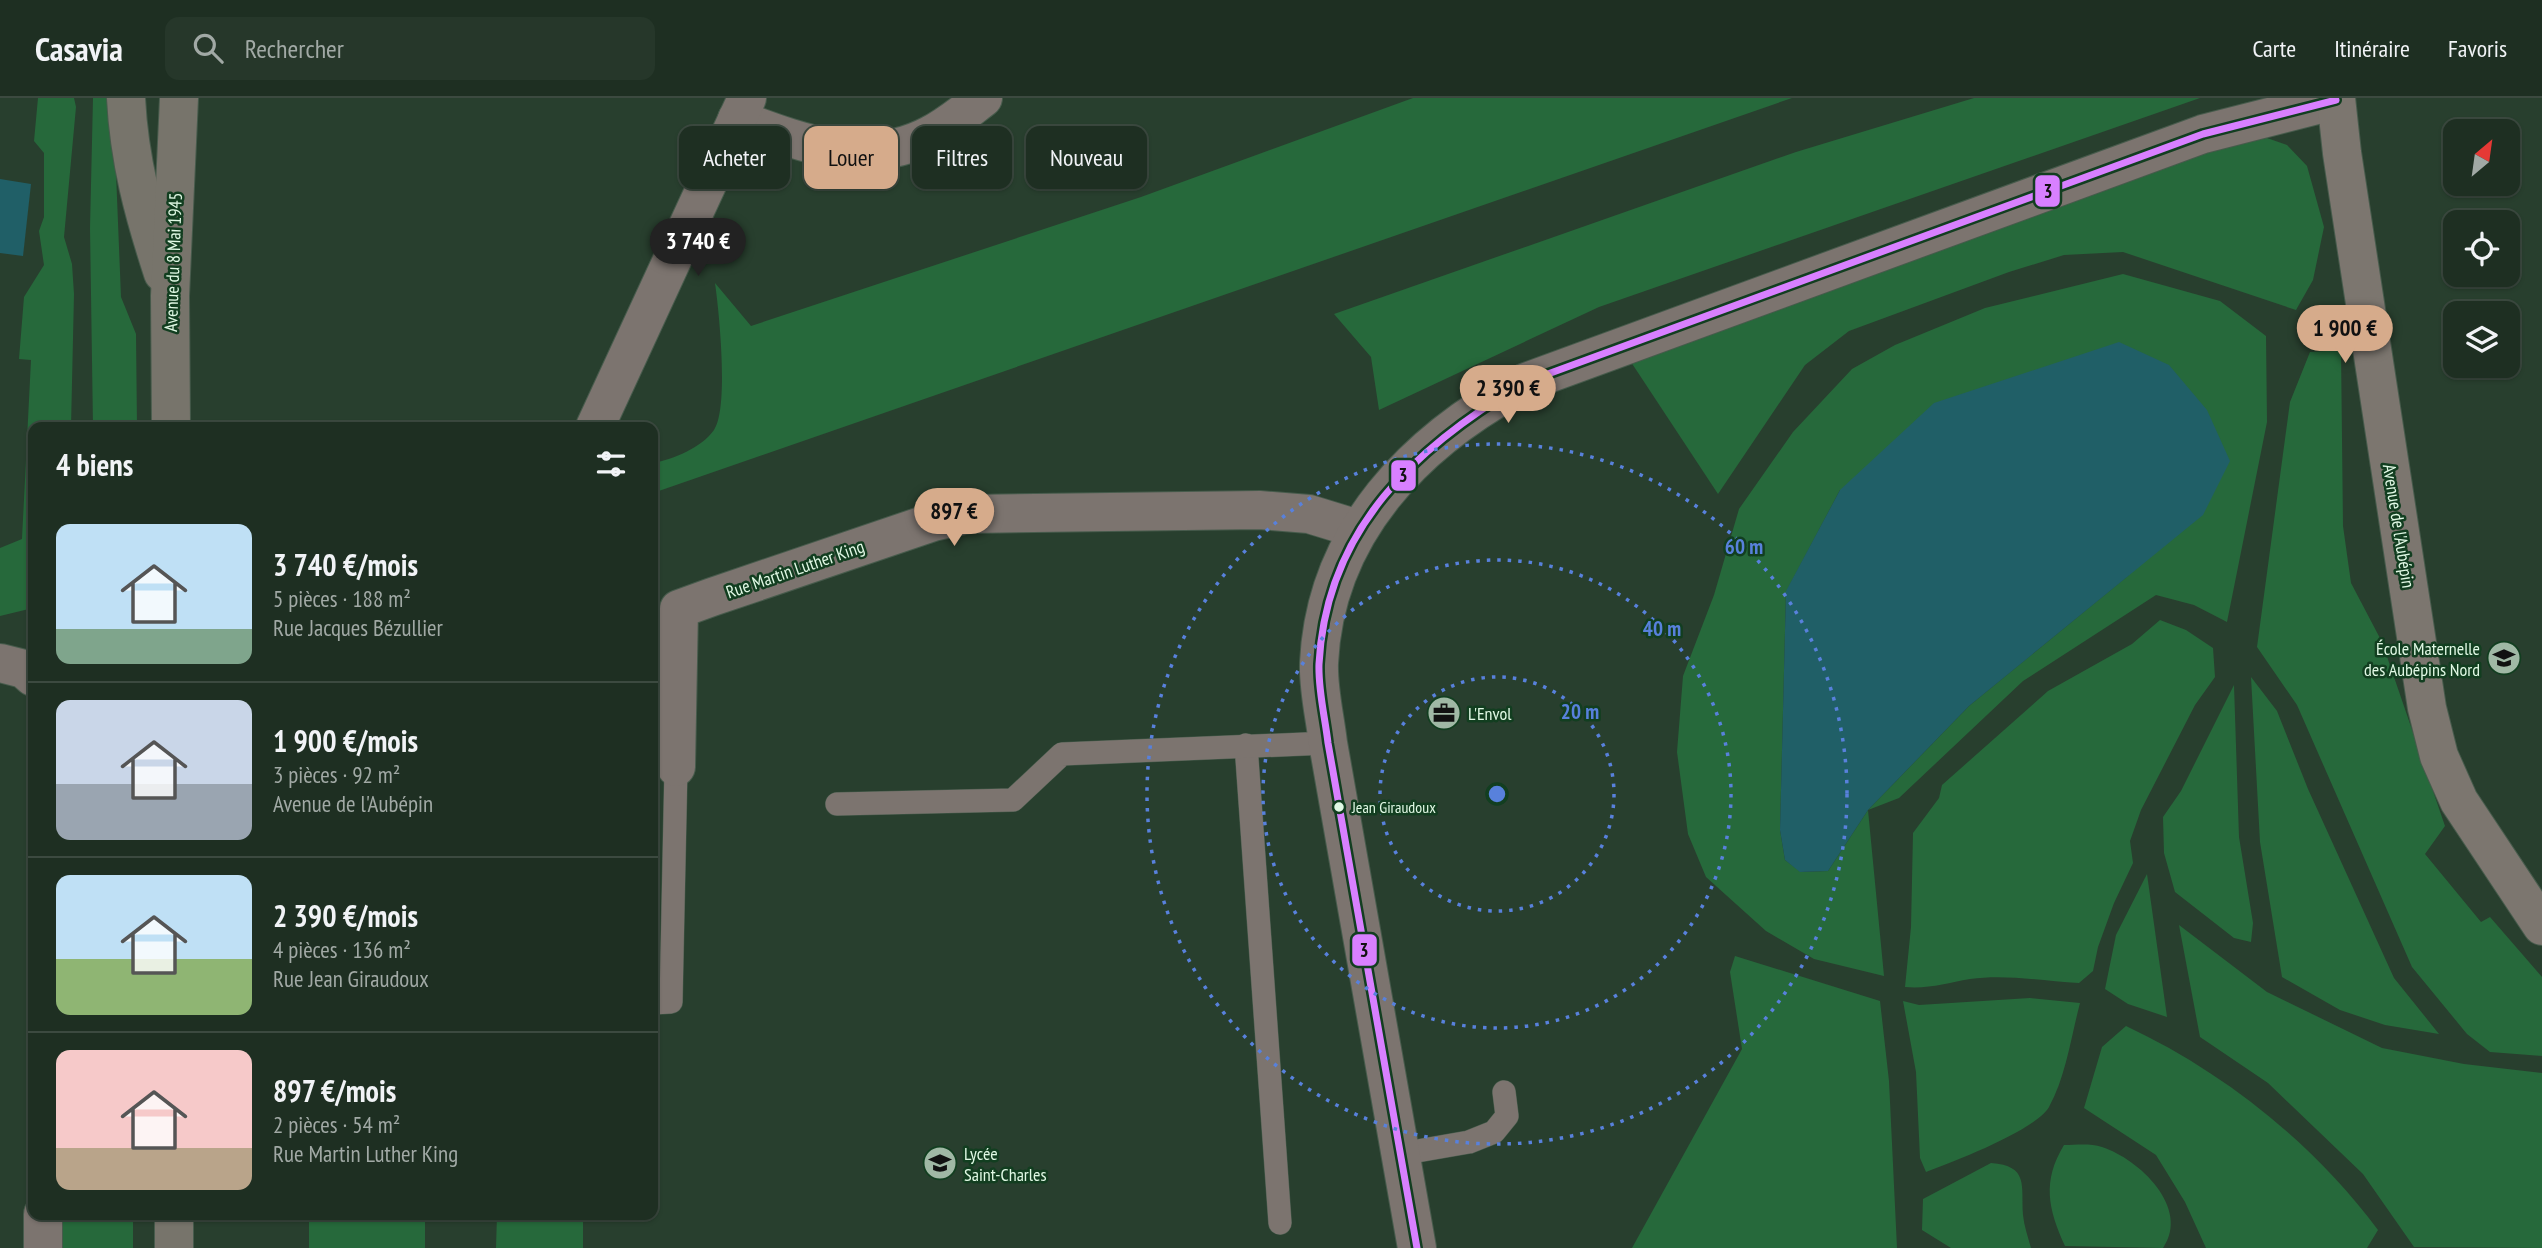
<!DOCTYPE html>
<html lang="fr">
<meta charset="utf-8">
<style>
:root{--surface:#1e2f22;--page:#26372a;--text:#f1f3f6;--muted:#a1a9a5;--line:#3c4a40;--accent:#d6ab8b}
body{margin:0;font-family:"PT Sans Narrow",sans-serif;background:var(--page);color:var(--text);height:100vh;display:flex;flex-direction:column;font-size:26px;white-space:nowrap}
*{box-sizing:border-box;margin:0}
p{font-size:23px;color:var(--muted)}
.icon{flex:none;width:38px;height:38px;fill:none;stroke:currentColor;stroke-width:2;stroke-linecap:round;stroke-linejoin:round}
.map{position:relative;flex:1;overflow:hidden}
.side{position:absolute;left:28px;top:324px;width:630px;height:798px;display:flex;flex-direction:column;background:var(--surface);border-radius:14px;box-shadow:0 2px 5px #0004,0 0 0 2px var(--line)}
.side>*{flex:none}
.banner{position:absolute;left:679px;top:28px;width:665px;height:63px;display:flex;gap:14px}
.needle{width:46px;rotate:29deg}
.fabs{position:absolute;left:2443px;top:21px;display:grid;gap:14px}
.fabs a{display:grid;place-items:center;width:77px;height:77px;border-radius:14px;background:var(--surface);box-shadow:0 2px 5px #0004,0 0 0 2px var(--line);font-size:35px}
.price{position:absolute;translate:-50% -60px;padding:0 16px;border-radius:24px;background:var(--accent);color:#111;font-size:23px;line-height:46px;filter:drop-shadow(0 2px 4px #0008)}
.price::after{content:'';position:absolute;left:50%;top:42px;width:21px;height:16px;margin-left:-10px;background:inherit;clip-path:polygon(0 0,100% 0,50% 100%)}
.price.active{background:#222;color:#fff}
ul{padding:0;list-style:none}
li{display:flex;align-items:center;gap:21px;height:175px;padding:0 28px}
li+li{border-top:2px solid var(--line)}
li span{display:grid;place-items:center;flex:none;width:196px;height:140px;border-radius:14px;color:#555}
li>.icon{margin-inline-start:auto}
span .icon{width:84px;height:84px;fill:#fffc;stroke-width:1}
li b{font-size:30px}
h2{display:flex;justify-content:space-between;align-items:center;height:84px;padding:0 28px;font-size:30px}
.tag{padding:0 24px;border-radius:14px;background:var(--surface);box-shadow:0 2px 5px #0004,0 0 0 2px var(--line);font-size:24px;line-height:63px}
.tag.active{background:var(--accent);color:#111}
header{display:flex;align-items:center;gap:42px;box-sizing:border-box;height:98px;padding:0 35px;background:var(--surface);border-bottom:2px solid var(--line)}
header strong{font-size:33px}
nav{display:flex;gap:38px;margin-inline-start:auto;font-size:24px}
.search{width:490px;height:63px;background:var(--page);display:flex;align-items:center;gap:18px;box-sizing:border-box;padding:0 24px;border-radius:14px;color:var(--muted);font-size:26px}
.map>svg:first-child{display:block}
</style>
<header>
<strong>Casavia</strong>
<div class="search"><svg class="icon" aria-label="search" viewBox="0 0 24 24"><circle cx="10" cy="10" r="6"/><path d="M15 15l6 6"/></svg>Rechercher</div>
<nav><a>Carte</a><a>Itinéraire</a><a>Favoris</a></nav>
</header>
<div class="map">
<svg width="2542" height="1150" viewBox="0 0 2542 1150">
<rect width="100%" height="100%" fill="#283f2e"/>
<g fill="#26693b" fill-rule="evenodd">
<polygon points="38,0 74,0 76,9 64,139 72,166 74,196 71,329 33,329 33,510 0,518 0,450 22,441 31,262 19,261 24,199 44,167 39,133 44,119 44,55 34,43"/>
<polygon points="93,0 113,0 121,199 136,236 137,329 93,329 90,130"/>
<path d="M1413,0H1792L653,395V365C674,361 701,350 714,332C729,310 719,213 715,185L751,228L1141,99Z"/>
<polygon points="1974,0 2200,0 1599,209 1379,312 1371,259 1334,216 1796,54"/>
<polygon points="2267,40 2287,47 2307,68 2324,129 2313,182 2296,212 2123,154 2064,157 2009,174 1849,233 1805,267 1718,396 1629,261 2237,43"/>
<path d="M2123,176L2220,203L2266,238L2267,324L2227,524L2194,507L2156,497L2023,583L1899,700L1868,712L1884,878L1814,861L1766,833L1706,779L1688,736L1677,654L1683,578L1714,497L1739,411L1793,334L1852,271L1895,247L1985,210ZM1840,392L2129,477L1969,608L1868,712L1828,773L1801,774L1785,762L1780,732L1786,494Z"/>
<polygon points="2341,252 2343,428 2351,485 2382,544 2445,728 2425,756 2481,824 2490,819 2542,879 2542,958 2490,954 2467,936 2412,869 2297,607 2257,549 2290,304 2310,254"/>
<path d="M2160,522L2186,532L2213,550L2215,579L2195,607L2141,712L2130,743L2133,765L2114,805L2098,849L2093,873L2079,885C2043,883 2006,876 1970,881C1947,885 1929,891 1905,889L1911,829L1913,735L1939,700L1942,687L2048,593L2132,546Z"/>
<polygon points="2251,579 2277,613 2308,691 2394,880 2439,936 2385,927 2340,912 2282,879 2260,744"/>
<polygon points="2234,587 2239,739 2253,825 2251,844 2234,840 2175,794 2164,755 2163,719 2181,693"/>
<polygon points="2147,776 2167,919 2128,906 2105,891 2116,837"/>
<polygon points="2179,827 2267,894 2382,950 2464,966 2542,975 2542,1150 2414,1149 2363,1076 2268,985 2200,939"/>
<polygon points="1735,858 1880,903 1889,983 1897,1150 1632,1150 1742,951 1730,874"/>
<path d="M2030,900L2080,905C2071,939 2066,978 2049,1009C2036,1032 1953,1064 1926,1074L1920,1060L1916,974L1903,903L1919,907Z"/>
<path d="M2126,928C2224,974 2313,1045 2378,1132L2367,1150H2206L2185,1104L2156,1057L2084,1010L2102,949Z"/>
<path d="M2064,1047C2076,1047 2090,1045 2102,1049C2139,1061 2191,1110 2163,1150L2065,1148C2048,1111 2042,1083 2064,1047Z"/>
<path d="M1991,1065C2029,1068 2021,1087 2023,1117C2024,1128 2028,1139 2031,1150H1951L1922,1132L1923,1101Z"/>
<polygon points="61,1117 133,1117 133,1150 60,1150"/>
<rect x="309" y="1117" width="116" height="33"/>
<polygon points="497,1117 583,1117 583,1150 496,1150"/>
</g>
<g fill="#205f67">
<polygon points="0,81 31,86 23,158 0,155"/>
<polygon points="2119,244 2169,267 2207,312 2230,363 2203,417 1969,608 1868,712 1828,773 1800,774 1785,762 1780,732 1786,493 1840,392 1934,305"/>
</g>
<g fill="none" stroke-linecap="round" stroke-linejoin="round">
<defs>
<g id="lane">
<polyline points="1246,647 1280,1125"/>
<polyline points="837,706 1013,702 1062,656 1328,645"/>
<polyline points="653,905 671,904 676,669"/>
<polyline points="1400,1056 1469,1044 1494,1034 1507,1018 1504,994"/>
</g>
<g id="street">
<path d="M737,21C799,44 866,71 930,37C948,28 966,13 983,0"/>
<polyline points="595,329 747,0"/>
<polyline points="0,565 24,571 33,579"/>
<polyline points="676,669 679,511 712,499 933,424 969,416 1259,412 1309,416 1358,431"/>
<polyline points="43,1150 43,1116"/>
<path d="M1417,1150L1328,645C1325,619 1318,591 1319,565C1325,434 1416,342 1526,284L2203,36L2336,2"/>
</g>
<polyline id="secondary" points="2336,0 2342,55 2427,610 2439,658 2459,703 2542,828"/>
<g id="primary">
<path d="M126,0C129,62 144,117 163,175"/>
<polyline points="171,329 170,198 179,0"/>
<polyline points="174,1116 174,1150"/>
</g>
</defs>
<use href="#lane" stroke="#475b4c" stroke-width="24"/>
<use href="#street" stroke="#475b4c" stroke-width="40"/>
<use href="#secondary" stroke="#475b4c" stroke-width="40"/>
<use href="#primary" stroke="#475b4c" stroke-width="40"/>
<use href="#lane" stroke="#7c746f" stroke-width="23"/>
<use href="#street" stroke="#7c746f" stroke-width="38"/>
<use href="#secondary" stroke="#7c766f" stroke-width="38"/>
<use href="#primary" stroke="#77746b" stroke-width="38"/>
<defs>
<path id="bus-1" d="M1417,1150L1328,645C1325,619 1318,592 1319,566C1326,431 1416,348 1526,284L2203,36L2336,2"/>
</defs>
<use href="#bus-1" stroke="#123e20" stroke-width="12"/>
<use href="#bus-1" stroke="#d880ff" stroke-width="7"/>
</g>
<g fill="none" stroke="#5881dc" stroke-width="3.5" stroke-dasharray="3.5 7">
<circle cx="1497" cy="696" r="117"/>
<circle cx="1497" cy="696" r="234"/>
<circle cx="1497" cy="696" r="350"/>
</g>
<defs>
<symbol id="school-disc" viewBox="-11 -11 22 22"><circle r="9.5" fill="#a0b8a5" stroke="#123e20"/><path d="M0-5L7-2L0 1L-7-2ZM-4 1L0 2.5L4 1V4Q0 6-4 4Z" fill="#111"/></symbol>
<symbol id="office-disc" viewBox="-11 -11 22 22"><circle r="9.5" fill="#a0b8a5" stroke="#123e20"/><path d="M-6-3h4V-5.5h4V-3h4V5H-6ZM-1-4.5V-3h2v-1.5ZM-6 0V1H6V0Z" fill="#111"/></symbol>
</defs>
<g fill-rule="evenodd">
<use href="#school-disc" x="2485" y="541" width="38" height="38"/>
<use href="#office-disc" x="1425" y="596" width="38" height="38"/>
<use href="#school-disc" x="921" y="1046" width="38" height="38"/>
</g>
<circle fill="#e1f9e5" stroke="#123e20" stroke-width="2.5" cx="1339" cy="709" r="6"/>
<g text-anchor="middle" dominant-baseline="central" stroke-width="5" stroke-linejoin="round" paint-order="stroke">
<g font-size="16" fill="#e1f9e5" stroke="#123e20" text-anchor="start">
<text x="1352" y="709">Jean Giraudoux</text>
</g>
<g font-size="18" fill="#e1f9e5" stroke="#123e20">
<text transform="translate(173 164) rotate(-88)">Avenue du 8 Mai 1945</text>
<text transform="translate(2399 428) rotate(81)">Avenue de l'Aubépin</text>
<text transform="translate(795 471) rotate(-19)">Rue Martin Luther King</text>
</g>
<g font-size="18" fill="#e1f9e5" stroke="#123e20" text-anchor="start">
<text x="2480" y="550" text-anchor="end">École Maternelle<tspan x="2480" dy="21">des Aubépins Nord</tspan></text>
<text x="1468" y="615">L'Envol</text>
<text x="964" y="1055">Lycée<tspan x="964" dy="21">Saint-Charles</tspan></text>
</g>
</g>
<circle cx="1497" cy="696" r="10" fill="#5881dc" stroke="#123e20" stroke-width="3.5"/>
<g font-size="21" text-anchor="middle" font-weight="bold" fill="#5881dc" stroke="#123e20" stroke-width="5" stroke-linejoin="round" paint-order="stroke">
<text x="1744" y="456">60 m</text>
<text x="1662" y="538">40 m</text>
<text x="1580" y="621">20 m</text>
</g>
<g stroke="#123e20" stroke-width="2.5">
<rect x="2034" y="76" width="27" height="34" rx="7" fill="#d880ff"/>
<rect x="1390" y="361" width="27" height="33" rx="7" fill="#d880ff"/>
<rect x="1351" y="835" width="27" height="34" rx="7" fill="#d880ff"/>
</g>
<g font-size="19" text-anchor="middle" font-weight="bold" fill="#111">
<text x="2048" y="100">3</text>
<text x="1403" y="384">3</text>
<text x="1364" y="859">3</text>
</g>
</svg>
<div class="fabs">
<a><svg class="needle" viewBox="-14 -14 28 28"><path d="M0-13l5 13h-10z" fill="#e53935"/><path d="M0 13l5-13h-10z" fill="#a1a9a5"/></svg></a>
<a><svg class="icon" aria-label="locate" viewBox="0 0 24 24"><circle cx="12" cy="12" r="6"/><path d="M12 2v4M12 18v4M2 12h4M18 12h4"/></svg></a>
<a><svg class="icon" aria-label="layers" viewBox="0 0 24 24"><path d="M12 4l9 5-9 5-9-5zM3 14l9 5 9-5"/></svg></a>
</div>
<b class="price active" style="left:698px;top:180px">3 740 €</b>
<b class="price" style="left:2345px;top:267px">1 900 €</b>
<b class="price" style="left:1508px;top:327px">2 390 €</b>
<b class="price" style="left:954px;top:450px">897 €</b>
<div class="banner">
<a class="tag">Acheter</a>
<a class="tag active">Louer</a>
<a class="tag">Filtres</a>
<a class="tag">Nouveau</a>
</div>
<section class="side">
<h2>4 biens<svg class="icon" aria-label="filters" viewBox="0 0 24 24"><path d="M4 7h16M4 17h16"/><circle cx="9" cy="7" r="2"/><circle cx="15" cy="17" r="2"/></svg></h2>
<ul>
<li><span style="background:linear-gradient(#bfe0f5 75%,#7fa58c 0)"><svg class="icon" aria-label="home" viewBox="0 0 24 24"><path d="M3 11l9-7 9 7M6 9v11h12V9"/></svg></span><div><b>3 740 €/mois</b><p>5 pièces · 188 m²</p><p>Rue Jacques Bézullier</p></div></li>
<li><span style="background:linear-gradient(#c9d6e8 60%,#9aa5b1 0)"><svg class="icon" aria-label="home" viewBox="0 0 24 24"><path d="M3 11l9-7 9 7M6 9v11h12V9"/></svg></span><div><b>1 900 €/mois</b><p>3 pièces · 92 m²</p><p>Avenue de l'Aubépin</p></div></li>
<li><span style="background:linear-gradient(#bfe0f5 60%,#8fb573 0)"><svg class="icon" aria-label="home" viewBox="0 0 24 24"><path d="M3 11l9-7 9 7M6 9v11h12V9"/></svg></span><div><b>2 390 €/mois</b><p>4 pièces · 136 m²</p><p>Rue Jean Giraudoux</p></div></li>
<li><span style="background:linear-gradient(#f6c9c9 70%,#b9a48a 0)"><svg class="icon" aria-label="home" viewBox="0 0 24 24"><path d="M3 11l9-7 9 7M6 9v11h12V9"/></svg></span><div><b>897 €/mois</b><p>2 pièces · 54 m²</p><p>Rue Martin Luther King</p></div></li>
</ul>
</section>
</div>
